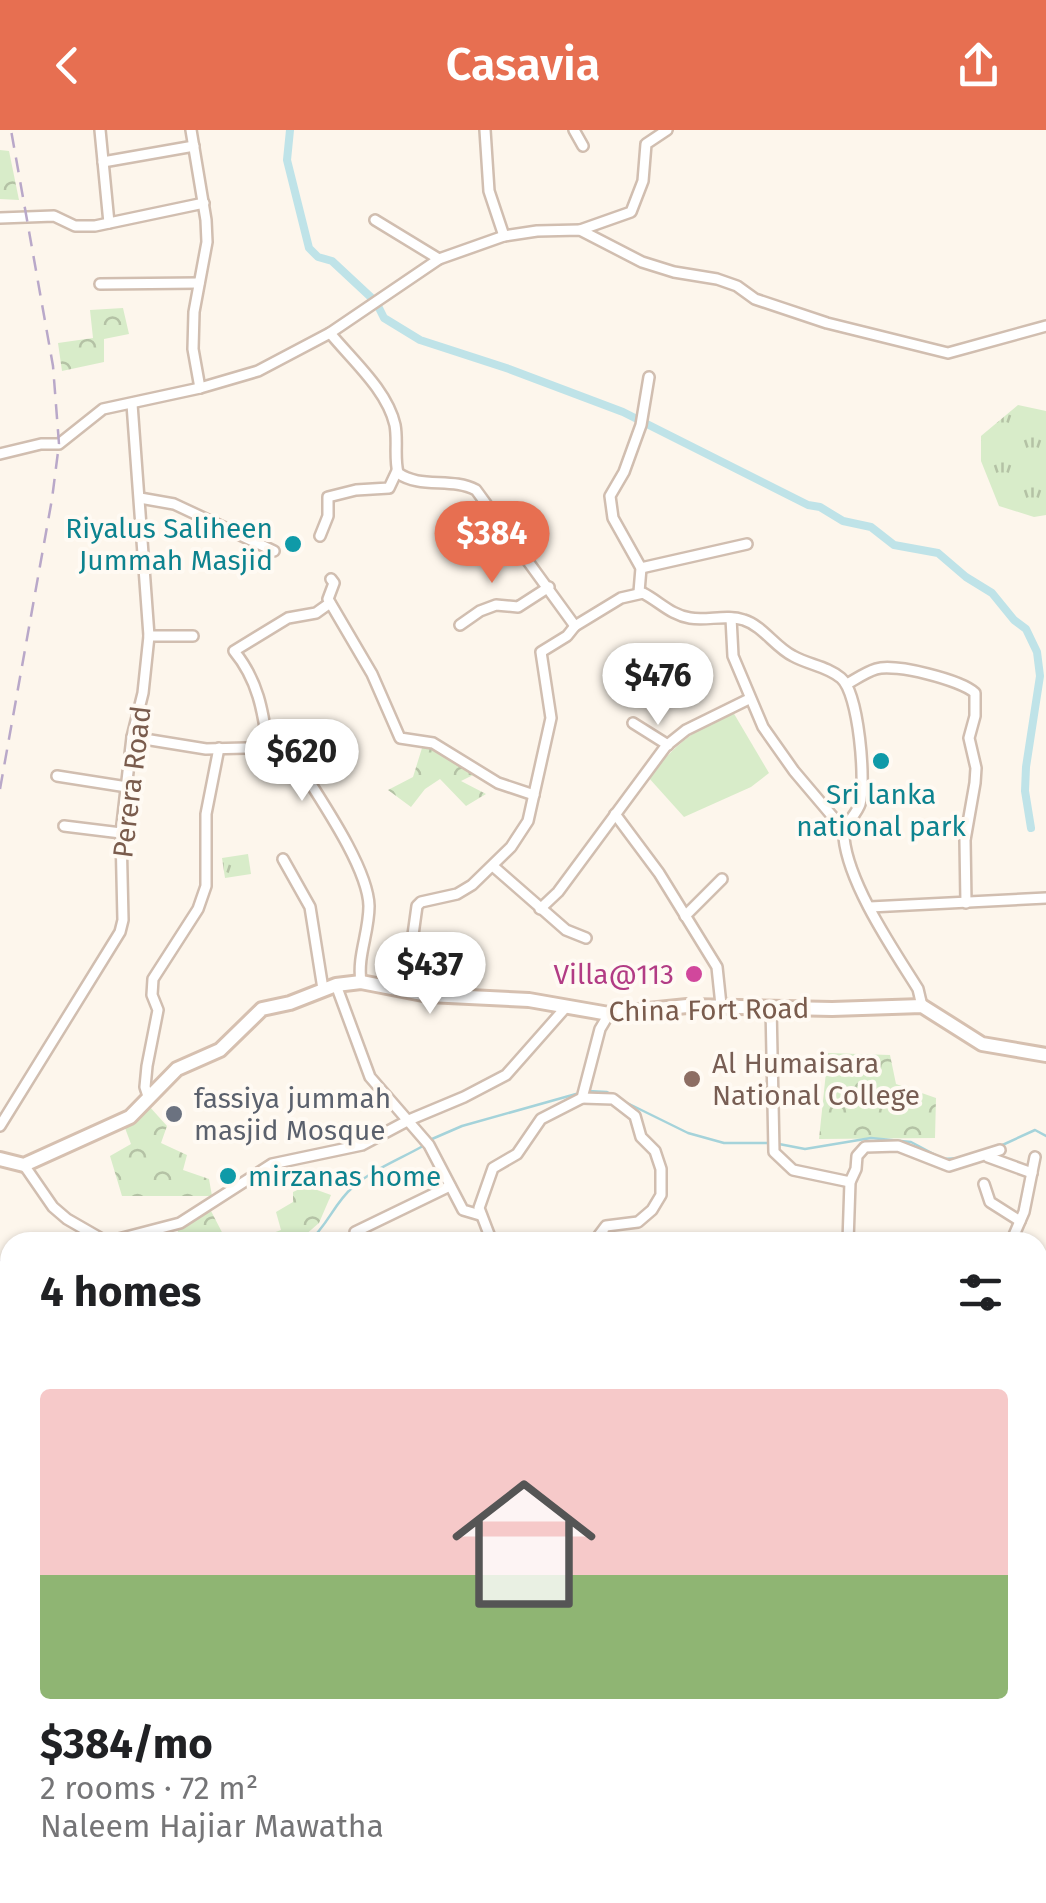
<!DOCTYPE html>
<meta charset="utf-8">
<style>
:root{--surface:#fff;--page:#f2f2f2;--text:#202124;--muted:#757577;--line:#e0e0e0;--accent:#e76f51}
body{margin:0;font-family:"Fira Sans",sans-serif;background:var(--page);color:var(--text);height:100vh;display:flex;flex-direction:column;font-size:38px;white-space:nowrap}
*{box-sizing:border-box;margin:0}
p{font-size:32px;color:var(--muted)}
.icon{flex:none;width:55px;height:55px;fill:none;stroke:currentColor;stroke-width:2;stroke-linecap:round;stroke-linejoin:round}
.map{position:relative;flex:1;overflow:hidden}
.sheet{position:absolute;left:0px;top:1102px;width:1048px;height:672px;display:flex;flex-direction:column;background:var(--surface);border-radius:30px 30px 0 0;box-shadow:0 2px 8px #0004}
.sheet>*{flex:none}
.price{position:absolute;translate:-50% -85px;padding:0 22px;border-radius:35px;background:#fff;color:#222;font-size:32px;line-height:65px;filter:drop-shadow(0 2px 5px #0008)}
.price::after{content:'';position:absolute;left:50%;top:60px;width:30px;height:22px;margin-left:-15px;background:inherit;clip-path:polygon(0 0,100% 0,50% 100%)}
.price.active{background:var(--accent);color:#fff}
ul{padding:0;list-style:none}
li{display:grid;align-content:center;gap:20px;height:530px;padding:0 40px}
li+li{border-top:2px solid var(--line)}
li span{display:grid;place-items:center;height:310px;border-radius:10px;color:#555}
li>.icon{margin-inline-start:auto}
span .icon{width:180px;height:180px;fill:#fffc;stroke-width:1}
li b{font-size:42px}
h2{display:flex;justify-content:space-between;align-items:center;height:120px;padding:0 40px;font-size:42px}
header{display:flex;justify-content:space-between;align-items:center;height:130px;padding:0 40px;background:var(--accent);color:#fff;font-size:45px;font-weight:600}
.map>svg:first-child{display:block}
</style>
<header><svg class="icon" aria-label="back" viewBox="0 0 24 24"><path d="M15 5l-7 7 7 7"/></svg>Casavia<svg class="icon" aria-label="share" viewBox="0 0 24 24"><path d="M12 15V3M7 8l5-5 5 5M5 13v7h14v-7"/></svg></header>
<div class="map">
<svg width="1046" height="1773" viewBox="0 0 1046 1773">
<defs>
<pattern id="grass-tufts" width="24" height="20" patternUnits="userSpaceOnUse" patternTransform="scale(2.5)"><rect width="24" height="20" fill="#d8ecc9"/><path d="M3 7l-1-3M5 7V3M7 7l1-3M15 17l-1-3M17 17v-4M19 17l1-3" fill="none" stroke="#b4c2a5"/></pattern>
<pattern id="forest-crowns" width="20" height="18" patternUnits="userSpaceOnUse" patternTransform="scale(2.5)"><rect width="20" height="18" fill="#d8ecc9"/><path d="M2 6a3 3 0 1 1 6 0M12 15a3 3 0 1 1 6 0" fill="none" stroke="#b4c2a5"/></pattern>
</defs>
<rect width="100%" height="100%" fill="#fdf6ec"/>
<g fill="url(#grass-tufts)">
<polygon points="1018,275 1046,281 1046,385 1034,387 999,376 981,331 981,306"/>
<polygon points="248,724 251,744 225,748 222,728"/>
</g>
<g fill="url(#forest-crowns)">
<polygon points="0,20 9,21 19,70 0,69"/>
<polygon points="123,178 129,204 104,209 104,232 62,241 58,213 93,208 90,180"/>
<polygon points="422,618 435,618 475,644 461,651 486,664 466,676 440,649 425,659 411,677 388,660 413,647"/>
<polygon points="828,923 890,925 896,954 936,968 935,1008 819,1009"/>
<polygon points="149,976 167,996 161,1013 187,1025 183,1040 209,1049 212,1066 122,1066 110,1026 131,1014 125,998"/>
<polygon points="306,1056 331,1065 319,1093 297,1112 257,1112 262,1107 281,1100 276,1082 293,1072 293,1062"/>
<polygon points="211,1081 226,1110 234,1112 181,1110 177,1099"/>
<polygon points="1046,1425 1046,1479 1038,1471 1038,1427"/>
</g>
<path fill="#d8ecc9" d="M733,582L769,643L751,657L684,687L648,647C678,613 691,601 733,582Z"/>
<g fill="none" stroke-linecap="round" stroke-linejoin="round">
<g stroke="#a5d3da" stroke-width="2.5">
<polyline points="588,961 607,962 614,966"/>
<polyline points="621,970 688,1003 724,1013 767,1013"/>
<polyline points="432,1009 462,996 576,964"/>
<polyline points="779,1014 805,1019 871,1008 911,1012 943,1029 962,1028"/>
<polyline points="998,1017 1035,1000 1046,1006"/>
<path d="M308,1112C327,1097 334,1073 353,1057C372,1040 400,1029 423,1016"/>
</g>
<polyline stroke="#bfe3e8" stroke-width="8" points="290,0 287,30 309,118 318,127 332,131 376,172 384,188 420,210 509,239 623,282 808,375 820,377 843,391 871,397 894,415 938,423 966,447 992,463 1014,490 1026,499 1037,522 1040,546 1026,637 1025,661 1031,698"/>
<defs>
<g id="street">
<polyline points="100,0 109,93"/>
<polyline points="191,0 206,90 207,112 194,182 193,219 200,258"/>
<polyline points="485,0 489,61 504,106"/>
<polyline points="574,0 583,16"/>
<polyline points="103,32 194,16"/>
<polyline points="0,88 54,86 75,96 95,96 204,73"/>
<polyline points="375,90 439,129"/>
<polyline points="580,100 631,82 643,51 646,14 667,0"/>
<polyline points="100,154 199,153"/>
<path d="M330,203C352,230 387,260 395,295C398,311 394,327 398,343C420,359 452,347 476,360L575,496L621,468L643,463C660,472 671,485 690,488C707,491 727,484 744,490C763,496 775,517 793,526C809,535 827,536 841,548C859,563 866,652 860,674C856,686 842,695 844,708C849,755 893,819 918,859L922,876"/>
<polyline points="0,324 41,314 59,314 103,279 200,258 258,241 330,203 439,129 504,106 537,101 580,100 642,132 674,142 717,149 737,156 755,169 827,193 948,223 1046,196"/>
<polyline points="140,368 174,374 274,421"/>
<polyline points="320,406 328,386 328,367 356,360 389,358 397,341"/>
<polyline points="641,438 747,414"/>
<polyline points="331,449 334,453 328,469 372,544 400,608 433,613 498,653 534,665"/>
<polyline points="639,462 641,438 613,388 610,366 624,342 641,295 649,247"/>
<polyline points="731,488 733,526 763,597 794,641 844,700"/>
<polyline points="460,495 480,481 496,475 518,477 549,457"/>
<polyline points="149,506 193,506"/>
<path d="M847,554C856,549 866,542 876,539C895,533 961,550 975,563V586L969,608L976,638L975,653L965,710L966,773"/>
<polyline points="633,593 668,615"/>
<path d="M132,607L206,619L280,617L292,624C313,659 368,735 369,776C369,803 357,826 361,852"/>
<path d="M268,617C263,581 258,550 234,521L288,488L316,483L330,473"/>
<polyline points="57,646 127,657"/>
<polyline points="615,684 659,743 717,837 721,875"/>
<polyline points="64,696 121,703"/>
<polyline points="283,729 310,777 323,859"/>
<polyline points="494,737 566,800 586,808"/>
<polyline points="870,777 1046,768"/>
<polyline points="540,779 558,762 666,616 686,600 749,569"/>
<polyline points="685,786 722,749"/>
<polyline points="336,855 370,947 429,1015 463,1080 480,1085"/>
<polyline points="391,859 412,812 417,776 421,772 457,764 472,755 511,717 528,691 551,588 541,522 567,506 575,496"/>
<polyline points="771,876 774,1022 793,1040 850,1052"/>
<polyline points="582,968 613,969 635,986 641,1007 655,1021 661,1039 661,1065 652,1080 638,1092 606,1096 594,1112"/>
<polyline points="149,969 145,957 147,936 158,880 152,865 153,849 198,779 206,756 206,684 219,618"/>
<polyline points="0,996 120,802 123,790 121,703 132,607 143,563 149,506 132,274"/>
<polyline points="988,1027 1032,1043"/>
<polyline points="24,1035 53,1077 67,1089 107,1112"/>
<polyline points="984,1054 990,1072 1020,1091"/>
<polyline points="355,1102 450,1056"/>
<polyline points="107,1112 180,1093 272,1034 362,1015 409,990 464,967 506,945 567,876"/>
<polyline points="492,1112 479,1078 493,1038 517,1024 541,989 582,968 600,899 609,884"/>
<polyline points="704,1112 704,1110"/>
<polyline points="848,1112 850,1052 856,1039 857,1026 865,1017 898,1016 949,1036 1000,1020"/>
<polyline points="1011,1112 1024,1082 1035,1027"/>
<polyline points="1038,1128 1046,1129"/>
<polyline points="1038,1300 1046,1302"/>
<polyline points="0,1414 10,1412"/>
<polyline points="0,1526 10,1524"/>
<polyline points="506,1765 508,1773"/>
<polyline points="985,1765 986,1773"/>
<polyline points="585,1773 589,1765"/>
</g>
<g id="secondary">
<polyline points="0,1029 24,1035 130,987 177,939 220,920 262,879 290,873 336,855 361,852 428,865 529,870 609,884 687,876 832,879 922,876 982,914 1046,925"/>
<polyline points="1038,1682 1046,1680"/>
<polyline points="648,1773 703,1765"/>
</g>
<g id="highway">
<polyline points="0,1300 10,1327"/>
<polyline points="170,1765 173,1773"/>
</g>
</defs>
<use href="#street" stroke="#d1beb0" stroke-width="14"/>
<use href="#secondary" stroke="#d6c0b0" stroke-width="18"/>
<use href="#highway" stroke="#dad1cd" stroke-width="20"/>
<use href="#street" stroke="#fff" stroke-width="9"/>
<use href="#secondary" stroke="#fff" stroke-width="12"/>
<use href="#highway" stroke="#f7b7a3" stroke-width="15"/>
<g stroke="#b9a8c9" stroke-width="2.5" stroke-dasharray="15 10" stroke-linecap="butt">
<polyline points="0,659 52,369 59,314 53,236 11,0"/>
<polyline points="0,1130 10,1163"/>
<polyline points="222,1765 225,1773"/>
</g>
</g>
<g fill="#0f9aa8" stroke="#fffaf3" stroke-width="4">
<circle cx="293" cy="414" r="10"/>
<circle cx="881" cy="631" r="10"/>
<circle cx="228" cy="1046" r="10"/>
</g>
<circle fill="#d1479c" stroke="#fffaf3" stroke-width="4" cx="694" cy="844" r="10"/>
<circle fill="#8d6e63" stroke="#fffaf3" stroke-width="4" cx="692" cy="949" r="10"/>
<circle fill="#6b7280" stroke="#fffaf3" stroke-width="4" cx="174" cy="984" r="10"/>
<g text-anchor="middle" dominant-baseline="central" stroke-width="8" stroke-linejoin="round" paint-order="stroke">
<g font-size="28" fill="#0d838f" stroke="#fffaf3" text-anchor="end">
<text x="273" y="398">Riyalus Saliheen<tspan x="273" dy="32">Jummah Masjid</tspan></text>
<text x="881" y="664" text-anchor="middle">Sri lanka<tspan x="881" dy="32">national park</tspan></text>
<text x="248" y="1046" text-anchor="start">mirzanas home</text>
</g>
<g font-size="28" fill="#7a5c4d" stroke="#fffaf3">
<text transform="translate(132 652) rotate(-83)">Perera Road</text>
<text transform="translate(709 880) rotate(-1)">China Fort Road</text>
</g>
<g font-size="28" fill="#b23c85" stroke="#fffaf3" text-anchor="end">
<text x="674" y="844">Villa@113</text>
</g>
<g font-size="28" fill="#785e54" stroke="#fffaf3" text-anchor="start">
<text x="712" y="933">Al Humaisara<tspan x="712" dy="32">National College</tspan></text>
</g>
<g font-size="28" fill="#5b616d" stroke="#fffaf3" text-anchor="start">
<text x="194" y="968">fassiya jummah<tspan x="194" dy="32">masjid Mosque</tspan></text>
</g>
</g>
</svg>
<b class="price active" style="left:492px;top:456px">$384</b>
<b class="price" style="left:658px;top:598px">$476</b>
<b class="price" style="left:302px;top:674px">$620</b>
<b class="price" style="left:430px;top:887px">$437</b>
<section class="sheet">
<h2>4 homes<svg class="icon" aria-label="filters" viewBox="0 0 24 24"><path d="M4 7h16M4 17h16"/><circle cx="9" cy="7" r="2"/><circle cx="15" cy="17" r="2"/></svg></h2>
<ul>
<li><span style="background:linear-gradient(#f6c9c9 60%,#8fb573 0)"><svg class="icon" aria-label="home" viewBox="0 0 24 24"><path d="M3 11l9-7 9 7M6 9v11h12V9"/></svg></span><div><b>$384/mo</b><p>2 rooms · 72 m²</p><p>Naleem Hajiar Mawatha</p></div></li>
</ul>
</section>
</div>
